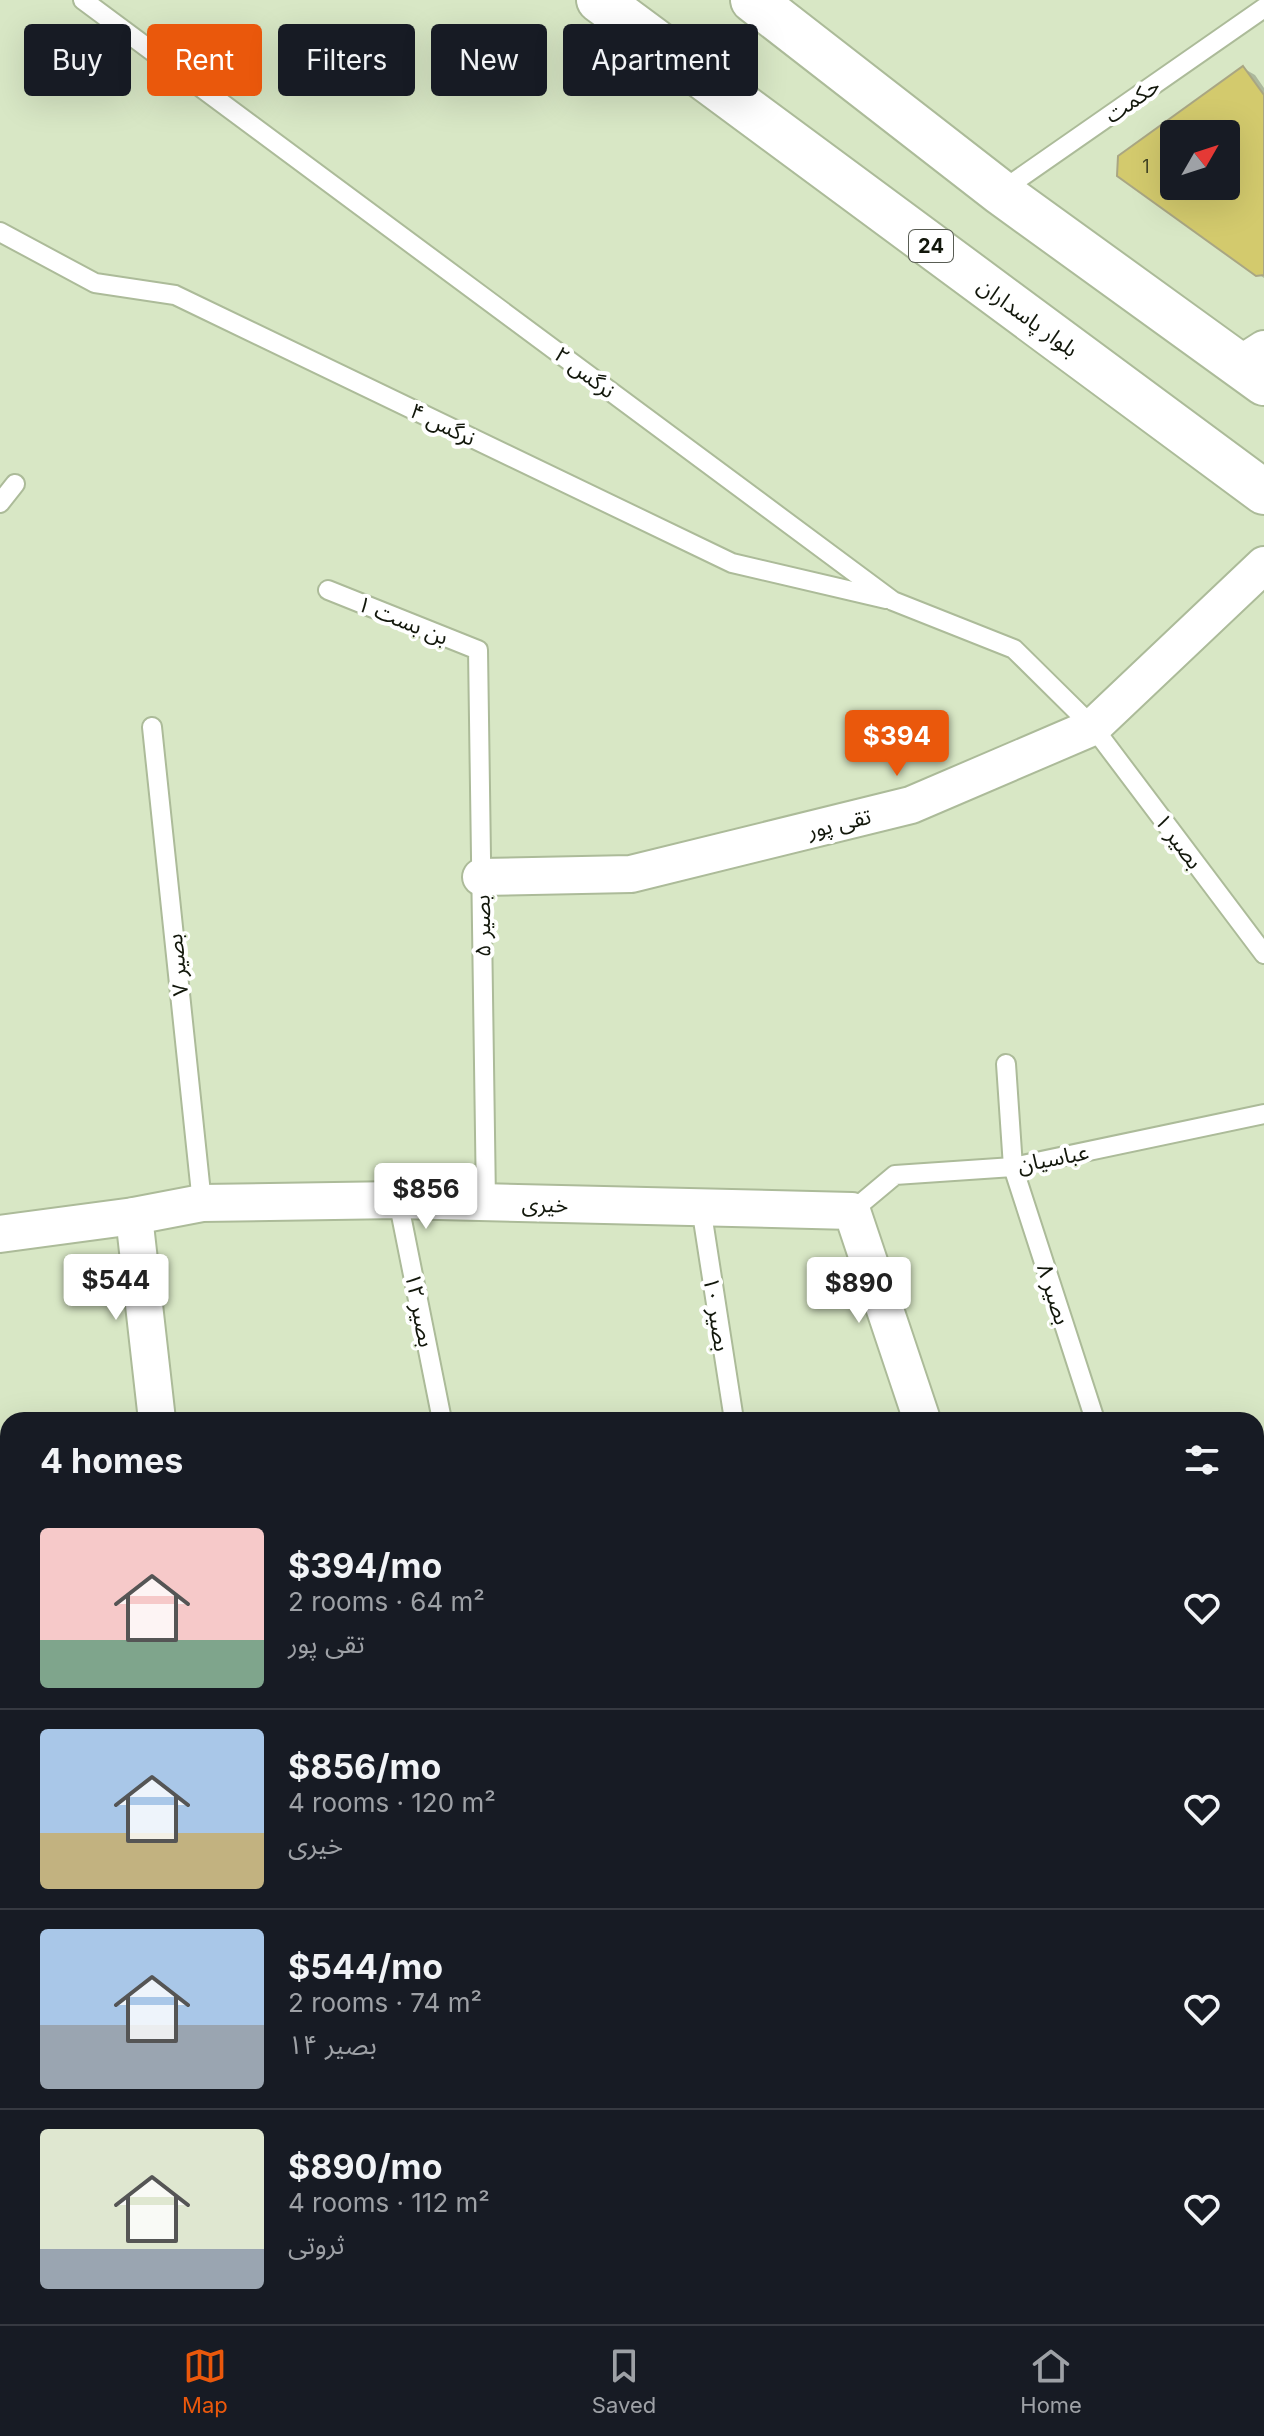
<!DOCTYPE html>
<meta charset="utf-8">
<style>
:root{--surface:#171b24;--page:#20242c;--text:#f1f3f6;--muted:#9ea1a6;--line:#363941;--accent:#ea580c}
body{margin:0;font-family:Inter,"Noto Sans Arabic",sans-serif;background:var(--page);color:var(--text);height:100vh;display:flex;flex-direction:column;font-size:30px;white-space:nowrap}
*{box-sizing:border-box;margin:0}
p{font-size:26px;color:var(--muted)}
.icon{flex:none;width:44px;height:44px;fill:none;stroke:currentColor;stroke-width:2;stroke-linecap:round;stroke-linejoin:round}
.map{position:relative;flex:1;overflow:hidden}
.side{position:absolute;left:0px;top:1412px;width:1264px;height:912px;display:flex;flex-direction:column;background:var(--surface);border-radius:24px 24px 0 0;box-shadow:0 8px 32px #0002}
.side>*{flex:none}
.hud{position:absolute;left:24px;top:24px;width:800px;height:72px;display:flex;gap:16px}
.needle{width:52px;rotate:51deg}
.fabs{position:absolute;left:1160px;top:120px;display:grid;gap:16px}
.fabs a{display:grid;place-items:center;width:80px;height:80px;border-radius:8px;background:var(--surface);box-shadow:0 8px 32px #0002;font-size:40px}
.price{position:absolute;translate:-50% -68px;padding:0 18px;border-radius:8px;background:#fff;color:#222;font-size:26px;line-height:52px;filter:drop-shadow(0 2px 4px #0008)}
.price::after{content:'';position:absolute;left:50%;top:48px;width:24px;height:18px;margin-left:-12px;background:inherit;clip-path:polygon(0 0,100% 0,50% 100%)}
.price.selected{background:var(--accent);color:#fff}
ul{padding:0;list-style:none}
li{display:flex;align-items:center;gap:24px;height:200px;padding:0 40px}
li+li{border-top:2px solid var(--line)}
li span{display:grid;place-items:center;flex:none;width:224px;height:160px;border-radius:8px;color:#555}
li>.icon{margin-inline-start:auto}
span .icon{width:96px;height:96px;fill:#fffc;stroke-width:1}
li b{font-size:34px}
h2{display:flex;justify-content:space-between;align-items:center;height:96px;padding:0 40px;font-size:34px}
.chip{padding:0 28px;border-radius:8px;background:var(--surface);box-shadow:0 8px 32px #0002;font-size:28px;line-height:72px}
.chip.selected{background:var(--accent);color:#fff}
.tabs{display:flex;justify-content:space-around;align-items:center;height:112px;border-top:2px solid var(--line);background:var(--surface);font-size:22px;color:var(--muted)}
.tabs a{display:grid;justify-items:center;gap:4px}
.tabs .selected{color:var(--accent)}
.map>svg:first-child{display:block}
</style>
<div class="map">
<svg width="1264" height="2324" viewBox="0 0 1264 2324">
<rect width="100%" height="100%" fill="#d8e7c5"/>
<path fill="#0003" fill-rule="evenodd" d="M1243,68L1255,75L1264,88V278L1119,175ZM1174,134H1226V186H1174Z"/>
<path fill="#d3ca6d" stroke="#a9a683" stroke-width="2" fill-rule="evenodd" d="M1243,66L1264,95V275L1256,276L1117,176L1118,156ZM1174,134H1226V186H1174Z"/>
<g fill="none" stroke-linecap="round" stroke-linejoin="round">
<defs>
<g id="lane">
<polyline points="83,0 893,601 1014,649 1093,727 1264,954"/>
<polyline points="1001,191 1264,8"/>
<polyline points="0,232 95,283 175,295 732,563 886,599"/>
<polyline points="0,503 15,484"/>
<polyline points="328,590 478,650 486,1202"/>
<polyline points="152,727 202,1203"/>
<polyline points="1006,1064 1013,1167 1095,1420"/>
<polyline points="398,1200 442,1420"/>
<polyline points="701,1207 734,1420"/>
<polyline points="852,1211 895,1175 1013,1167 1264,1114"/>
<polyline points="0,1744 8,1738"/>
<polyline points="1256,1771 1264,1767"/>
<polyline points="0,2121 8,2120"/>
<polyline points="1256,2208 1264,2204"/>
<polyline points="157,2316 158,2324"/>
<polyline points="771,2324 868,2316"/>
</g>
<g id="street">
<polyline points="1239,365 1264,349"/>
<polyline points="481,877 631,874 911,805 1093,727 1264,565"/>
<polyline points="134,1216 157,1420"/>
<polyline points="0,1234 134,1216 202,1203 398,1200 852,1211 922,1420"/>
<polyline points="390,2316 392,2324"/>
<polyline points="1123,2316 1124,2324"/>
</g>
<g id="highway">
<polyline points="599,0 1264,492"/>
<polyline points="753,0 1000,192 1264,383"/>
</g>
</defs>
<use href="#lane" stroke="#acbb99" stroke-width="22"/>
<use href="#street" stroke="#acbb99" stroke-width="40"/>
<use href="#highway" stroke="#acbb99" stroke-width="48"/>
<use href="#lane" stroke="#fff" stroke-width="18"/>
<use href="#street" stroke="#fff" stroke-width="36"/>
<use href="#highway" stroke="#fff" stroke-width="44"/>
</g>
<g text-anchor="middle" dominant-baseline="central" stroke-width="8" stroke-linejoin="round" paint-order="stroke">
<g font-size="18" fill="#424424">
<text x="1146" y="166">1</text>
</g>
<rect fill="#fff" stroke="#595d54" stroke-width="2" x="909" y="230" width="44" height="32" rx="6"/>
<g font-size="20" font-weight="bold" fill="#12170b">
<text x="931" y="246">24</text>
</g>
<g font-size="22" fill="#12170b" stroke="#fff">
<text transform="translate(1132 100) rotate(-35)">حکمت</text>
<text transform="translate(1028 317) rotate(36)">بلوار پاسداران</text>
<text transform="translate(585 372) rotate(37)">نرگس ۲</text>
<text transform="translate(443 424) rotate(26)">نرگس ۴</text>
<text transform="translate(403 620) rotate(22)">بن بست ۱</text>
<text transform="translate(839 823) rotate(-14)">تقی پور</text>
<text transform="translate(1179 841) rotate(53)">بصیر ۱</text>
<text transform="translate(482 926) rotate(-91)">بصیر ۵</text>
<text transform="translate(177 965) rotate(-96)">بصیر ۷</text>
<text transform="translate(1053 1158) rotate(-11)">عباسیان</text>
<text transform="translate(545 1204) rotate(1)">خیری</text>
<text transform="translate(1054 1294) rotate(72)">بصیر ۸</text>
<text transform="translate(420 1310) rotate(79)">بصیر ۱۲</text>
<text transform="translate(717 1314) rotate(81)">بصیر ۱۰</text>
</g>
</g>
</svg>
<div class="fabs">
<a><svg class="needle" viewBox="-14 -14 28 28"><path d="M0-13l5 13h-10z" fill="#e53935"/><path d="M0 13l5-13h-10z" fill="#9ea1a6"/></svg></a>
</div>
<b class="price selected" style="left:897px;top:778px">$394</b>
<b class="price" style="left:426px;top:1231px">$856</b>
<b class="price" style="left:116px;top:1322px">$544</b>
<b class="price" style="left:859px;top:1325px">$890</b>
<div class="hud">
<a class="chip">Buy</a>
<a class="chip selected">Rent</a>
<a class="chip">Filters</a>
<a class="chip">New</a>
<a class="chip">Apartment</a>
</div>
<section class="side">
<h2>4 homes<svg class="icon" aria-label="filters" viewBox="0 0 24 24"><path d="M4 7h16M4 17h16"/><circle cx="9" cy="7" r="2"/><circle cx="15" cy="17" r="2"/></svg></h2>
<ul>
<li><span style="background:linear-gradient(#f6c9c9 70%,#7fa58c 0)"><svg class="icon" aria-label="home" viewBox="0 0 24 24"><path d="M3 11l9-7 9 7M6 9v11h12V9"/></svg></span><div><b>$394/mo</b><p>2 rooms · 64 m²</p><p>تقی پور</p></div><svg class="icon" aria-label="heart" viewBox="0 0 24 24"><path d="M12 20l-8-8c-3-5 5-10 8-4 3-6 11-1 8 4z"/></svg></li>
<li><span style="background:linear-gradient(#a9c7e8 65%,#c2b280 0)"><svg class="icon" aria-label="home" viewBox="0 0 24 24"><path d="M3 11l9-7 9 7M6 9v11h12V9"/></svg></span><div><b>$856/mo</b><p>4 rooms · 120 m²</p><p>خیری</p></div><svg class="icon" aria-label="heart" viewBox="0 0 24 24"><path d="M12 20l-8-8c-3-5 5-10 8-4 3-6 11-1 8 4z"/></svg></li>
<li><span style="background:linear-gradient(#a9c7e8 60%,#9aa5b1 0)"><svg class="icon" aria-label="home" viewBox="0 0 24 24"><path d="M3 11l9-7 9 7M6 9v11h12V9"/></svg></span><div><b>$544/mo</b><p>2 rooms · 74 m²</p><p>بصیر ۱۴</p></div><svg class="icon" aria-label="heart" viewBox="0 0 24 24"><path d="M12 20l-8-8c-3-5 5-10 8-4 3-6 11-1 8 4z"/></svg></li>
<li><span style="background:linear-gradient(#dfe7d0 75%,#9aa5b1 0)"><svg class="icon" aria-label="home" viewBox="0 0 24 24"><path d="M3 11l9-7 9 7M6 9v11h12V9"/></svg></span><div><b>$890/mo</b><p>4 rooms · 112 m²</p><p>ثروتی</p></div><svg class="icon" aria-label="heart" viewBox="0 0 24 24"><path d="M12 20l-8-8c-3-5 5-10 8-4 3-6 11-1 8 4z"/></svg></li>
</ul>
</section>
</div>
<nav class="tabs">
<a class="selected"><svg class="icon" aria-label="map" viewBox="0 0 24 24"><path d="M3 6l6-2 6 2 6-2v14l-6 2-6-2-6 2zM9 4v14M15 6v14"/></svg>Map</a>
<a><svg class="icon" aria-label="saved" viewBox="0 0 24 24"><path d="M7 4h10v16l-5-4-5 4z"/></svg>Saved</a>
<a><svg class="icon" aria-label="home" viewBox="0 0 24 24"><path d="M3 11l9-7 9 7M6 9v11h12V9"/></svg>Home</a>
</nav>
